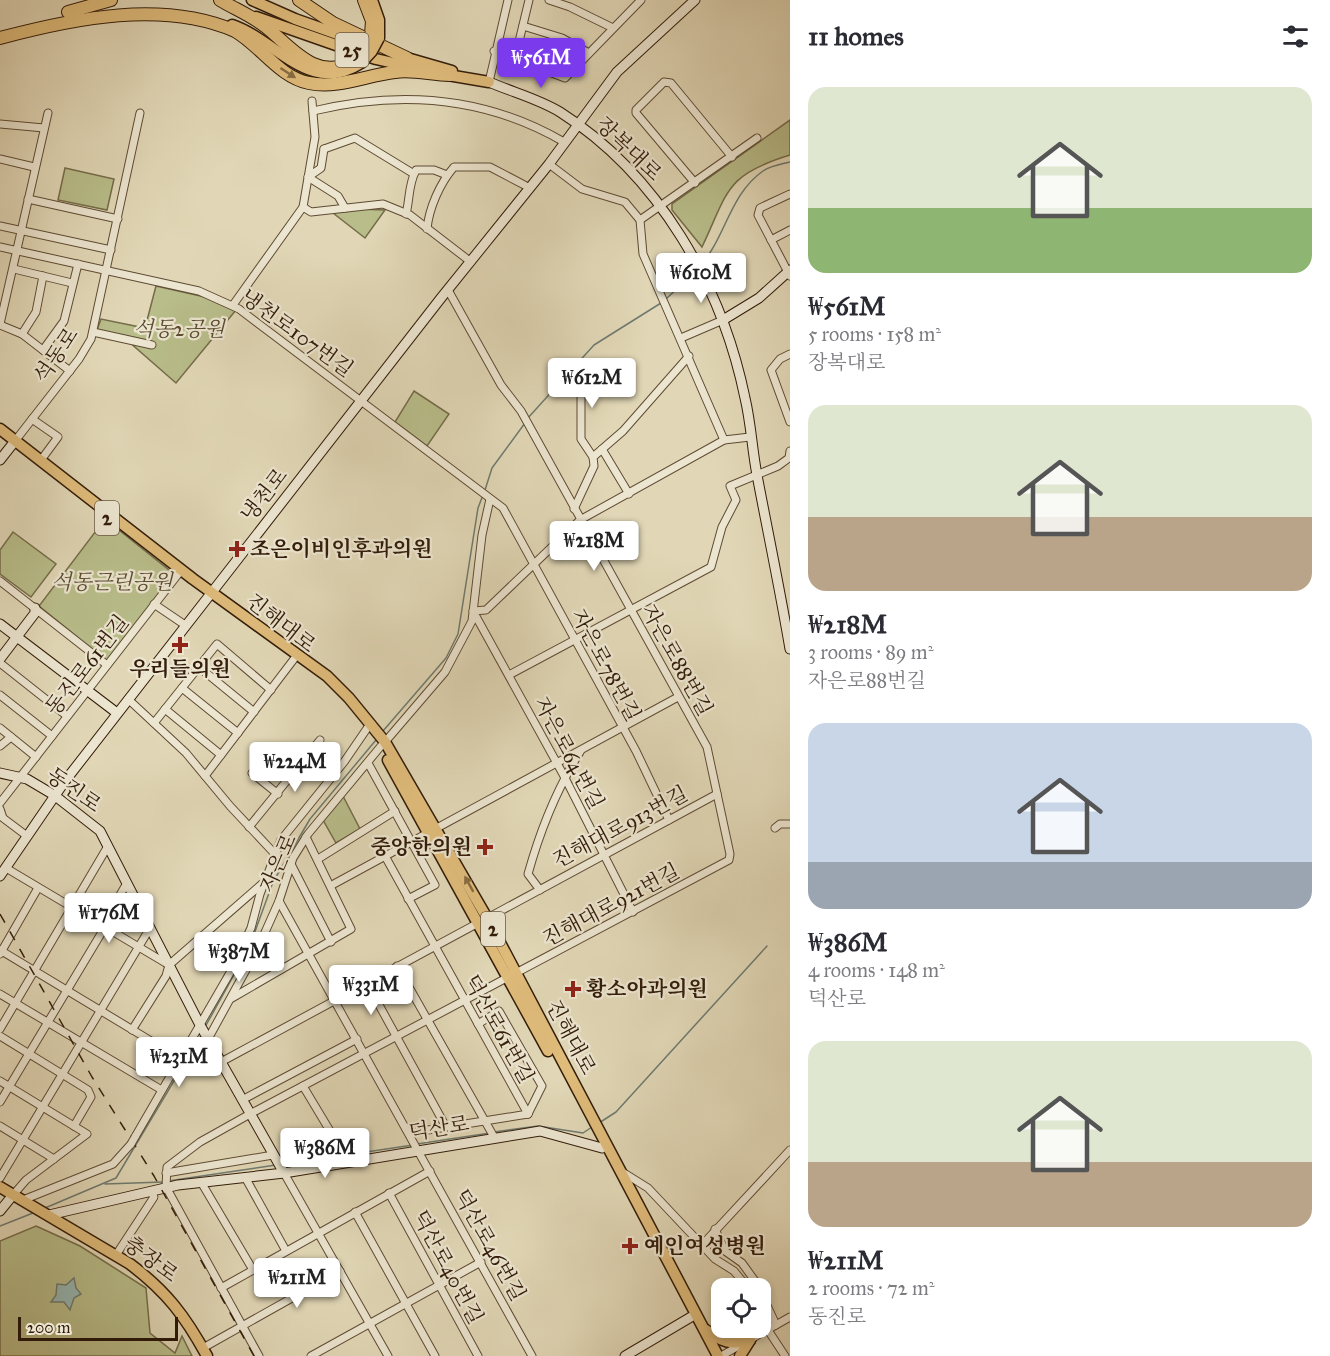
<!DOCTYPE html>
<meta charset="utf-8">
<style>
:root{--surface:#fff;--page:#f2f2f3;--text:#2b2b33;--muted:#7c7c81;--accent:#7c3aed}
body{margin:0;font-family:"IM FELL Great Primer","Noto Serif KR",serif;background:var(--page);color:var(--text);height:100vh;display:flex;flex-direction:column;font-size:22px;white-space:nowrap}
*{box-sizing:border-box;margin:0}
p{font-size:20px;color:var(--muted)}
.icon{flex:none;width:33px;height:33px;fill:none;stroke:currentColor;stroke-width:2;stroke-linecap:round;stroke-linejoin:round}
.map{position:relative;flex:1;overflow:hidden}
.sheet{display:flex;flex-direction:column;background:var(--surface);width:540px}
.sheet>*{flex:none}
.tools{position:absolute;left:711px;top:1278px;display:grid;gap:12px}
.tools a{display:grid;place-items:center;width:60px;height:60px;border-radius:12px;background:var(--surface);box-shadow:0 3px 9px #0003;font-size:30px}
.scale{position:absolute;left:18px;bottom:15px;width:160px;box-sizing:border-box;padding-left:6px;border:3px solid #321c09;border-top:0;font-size:16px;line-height:21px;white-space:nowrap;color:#321c09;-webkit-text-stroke:4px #ece5d0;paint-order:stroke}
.price{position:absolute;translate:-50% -51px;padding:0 14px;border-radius:6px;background:#fff;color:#222;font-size:20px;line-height:39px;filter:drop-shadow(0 2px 3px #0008)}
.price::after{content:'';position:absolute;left:50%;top:36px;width:18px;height:14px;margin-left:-9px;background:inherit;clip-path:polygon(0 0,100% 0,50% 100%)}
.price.active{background:var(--accent);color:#fff}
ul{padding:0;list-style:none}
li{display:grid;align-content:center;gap:12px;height:318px;padding:0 18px}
li span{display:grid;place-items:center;height:186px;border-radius:18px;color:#555}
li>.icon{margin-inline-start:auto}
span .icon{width:108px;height:108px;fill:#fffc;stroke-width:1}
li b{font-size:26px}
h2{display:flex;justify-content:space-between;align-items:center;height:72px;padding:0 18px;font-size:26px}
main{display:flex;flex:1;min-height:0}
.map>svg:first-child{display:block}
</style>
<main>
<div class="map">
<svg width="790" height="1356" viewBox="0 0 790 1356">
<rect width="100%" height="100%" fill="#e1d7b6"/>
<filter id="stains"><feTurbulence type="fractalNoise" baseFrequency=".00333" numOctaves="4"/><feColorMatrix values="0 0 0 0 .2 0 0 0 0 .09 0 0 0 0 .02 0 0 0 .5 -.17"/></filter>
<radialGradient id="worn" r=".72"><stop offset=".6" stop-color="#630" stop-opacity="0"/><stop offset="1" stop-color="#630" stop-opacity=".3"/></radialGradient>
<g fill="#b8bd8a" stroke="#756c4a" stroke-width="1.5">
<path d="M790,120V155C725,175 729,190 702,247L672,210V204Z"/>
<polygon points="65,168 114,179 107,210 58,200"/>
<polygon points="359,209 385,210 365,238 333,213"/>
<polygon points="156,286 205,297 236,310 176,383 129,342 97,330 101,319 145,328"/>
<polygon points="414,391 449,414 427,446 395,422"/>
<polygon points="105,519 174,574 107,661 39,606"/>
<polygon points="13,532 56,564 31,597 0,574 0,550"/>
<polygon points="343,796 360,829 336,843 323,820"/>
<polygon points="36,1226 80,1246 146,1288 150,1333 175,1353 182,1336 192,1356 0,1356 0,1241"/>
</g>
<polygon fill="#96b8b5" stroke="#6e7a70" stroke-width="1.5" points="74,1278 76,1288 81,1294 74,1298 70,1310 64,1302 51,1302 56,1295 57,1284 66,1285"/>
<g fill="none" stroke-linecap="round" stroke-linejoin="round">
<g stroke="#6e7a70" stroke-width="1.5">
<path d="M701,265C726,236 730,194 763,171C770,166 782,164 790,162"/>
<polyline points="667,298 696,271"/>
<polyline points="527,419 594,345 661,303"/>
<polyline points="485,490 492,468 525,423"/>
<polyline points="383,731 446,658 458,634 478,508 483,495"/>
<polyline points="205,1027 249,948 273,882 310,819 376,740"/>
<polyline points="599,1123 616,1112 767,946"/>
<polyline points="494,1132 538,1126 583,1133 592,1127"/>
<polyline points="417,1144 490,1133"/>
<polyline points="346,1155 413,1145"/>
<polyline points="284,1164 341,1155"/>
<polyline points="168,1181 276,1165"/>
<polyline points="105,1184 163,1182"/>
<polyline points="45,1208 116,1178 202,1034"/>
<polyline points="0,1226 33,1213"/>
</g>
<defs>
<g id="street">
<polyline points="549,0 570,7 613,28"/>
<polyline points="523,26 562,38 589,53"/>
<polyline points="494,51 565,78 641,0"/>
<polyline points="515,58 529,0"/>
<polyline points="489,82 508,0"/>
<path d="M313,111C400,90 485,96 564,142"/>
<polyline points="0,124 44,128"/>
<polyline points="324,149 355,138 414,174"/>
<polyline points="324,149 321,168 308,177 338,196 345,208"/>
<polyline points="0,159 34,167"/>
<polyline points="549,164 582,189 625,202 640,220"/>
<polyline points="695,183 636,113 636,110 664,82 671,83 732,157"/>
<polyline points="790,194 760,208 758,215 790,276"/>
<polyline points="28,199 118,219"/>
<polyline points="303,207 311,212 383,204 410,215 471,262"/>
<path d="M406,214C410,199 408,185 416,170H434L447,175"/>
<polyline points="0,226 111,250"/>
<path d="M427,229C429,208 440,183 454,167H490L530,188"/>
<polyline points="771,240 790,230"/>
<polyline points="0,247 199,291 239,309 503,508 636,751 669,820"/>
<polyline points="14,269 72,283"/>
<polyline points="233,305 303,207 315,137 312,101"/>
<polyline points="0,324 48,113"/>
<polyline points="0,325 22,334 70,371"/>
<polyline points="93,332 152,345"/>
<polyline points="22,334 36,312 43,276"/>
<polyline points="681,338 723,320"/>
<polyline points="43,350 64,321 78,264"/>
<polyline points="790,354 780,359 771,370 790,422"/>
<polyline points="567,379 581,393 581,439 593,457"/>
<polyline points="32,419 58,437 41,460"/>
<polyline points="724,440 643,254 640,220 757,138"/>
<polyline points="15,441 79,359 91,339 140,113"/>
<polyline points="602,449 629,494"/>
<polyline points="574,509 594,466 593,457 623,431 689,356"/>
<polyline points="0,581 107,665"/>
<polyline points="154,604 185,625"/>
<polyline points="0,663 67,716"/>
<polyline points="199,667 254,712"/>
<polyline points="509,675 711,567 722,527 736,500 730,486 778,466 789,458 790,451"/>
<polyline points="182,688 238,733"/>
<polyline points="0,695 52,736"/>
<polyline points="128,699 186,753 230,806 274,853"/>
<polyline points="165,709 221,755"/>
<polyline points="154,723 217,644 271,690"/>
<polyline points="0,728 36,757"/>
<polyline points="385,742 445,672 472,621 482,535 490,499"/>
<polyline points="0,746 11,737"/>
<polyline points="368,763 435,885 408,899"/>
<polyline points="252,773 278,794"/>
<polyline points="205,776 294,659"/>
<polyline points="0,803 179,573"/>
<polyline points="0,809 3,818 27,836"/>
<polyline points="249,827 320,740"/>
<polyline points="775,828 780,824 790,824"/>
<polyline points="385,856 528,1114"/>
<polyline points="318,859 395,811"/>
<polyline points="291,864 331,942"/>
<polyline points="6,868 169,965"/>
<polyline points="332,885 678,697"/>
<path d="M540,890L528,874C540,831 556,790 580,752"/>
<polyline points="279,901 532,1356"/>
<polyline points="633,912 564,776 473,611 486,610 580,520 724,440 750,437"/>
<polyline points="0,950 156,1044"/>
<polyline points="0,954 38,888"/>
<polyline points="169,965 262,884"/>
<polyline points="397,966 494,1137"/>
<polyline points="367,983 446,1127"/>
<polyline points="0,994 160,1089"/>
<polyline points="232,998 351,929 306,837"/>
<polyline points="478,1024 499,1011 542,1086 528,1114"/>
<polyline points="0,1029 108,846"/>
<polyline points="132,1030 166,976 169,965"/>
<polyline points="0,1036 88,1090 91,1097 74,1126"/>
<polyline points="208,1039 258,948 279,901 293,858 308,834 381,746"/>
<polyline points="221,1062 717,794"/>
<polyline points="0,1081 87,1134 26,1180 13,1195"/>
<polyline points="303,1086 348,1161"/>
<polyline points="242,1100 357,1039"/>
<polyline points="0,1102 102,932 104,922 127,883"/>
<polyline points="0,1126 54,1159"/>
<polyline points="409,1133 528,1114"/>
<polyline points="135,1137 231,971 251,928 260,894 281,840 344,762 368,727"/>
<polyline points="166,1173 273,1155"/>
<polyline points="284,1173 388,1356"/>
<polyline points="624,1173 648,1188 715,1259 734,1271 748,1288"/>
<polyline points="245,1177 286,1251"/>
<polyline points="0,1178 150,928"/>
<polyline points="201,1182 253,1270"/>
<polyline points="389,1193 478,1356"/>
<polyline points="23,1200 113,1164 131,1144"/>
<polyline points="355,1212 435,1356"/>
<polyline points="715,1229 725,1251 742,1263 760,1288"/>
<polyline points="703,1244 790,1150"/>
<polyline points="116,1255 154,1197 151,1191"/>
<polyline points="221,1288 430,1171"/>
<polyline points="760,1290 776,1325"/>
<polyline points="760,1318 785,1356"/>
<polyline points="203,1348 340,1271"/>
<polyline points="259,1356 166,1187 167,1167 200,1142 250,1114 729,860 730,854 707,747 521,411 501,385 448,290"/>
<polyline points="311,1356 481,1262"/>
<polyline points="721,1356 790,1317"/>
</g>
<g id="secondary">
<path d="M489,82C512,92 539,99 560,112C659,175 722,286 745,398C751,423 752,449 757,475C768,533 780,590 790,649"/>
<polyline points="723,320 759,298 790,270"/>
<polyline points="0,460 15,441"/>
<polyline points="0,624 117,713"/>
<polyline points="0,659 35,613 35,608"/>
<polyline points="0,773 27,779 54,795 100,831 200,1025 284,1173"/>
<polyline points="0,876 65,781 441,298 549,164 617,72 695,0"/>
<polyline points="0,1211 13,1195"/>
<polyline points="49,1215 178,1185 284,1173 540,1131 602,1148"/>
<polyline points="625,1356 691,1317"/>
</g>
<g id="primary">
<polyline points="252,0 295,19 371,46"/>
<polyline points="372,0 379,20 379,38"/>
<polyline points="256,17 376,59 415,68"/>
<path d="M232,25C278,41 309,96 361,63"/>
<polyline points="400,56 452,71"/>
<polyline points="442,74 489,82"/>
<polyline points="0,429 193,579 327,676 349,698 385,742 487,918 718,1356"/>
<polyline points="388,760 548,1051"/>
<path d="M0,1187L130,1264C167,1292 185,1316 207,1356"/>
<path d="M706,1330C720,1341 732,1346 750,1340"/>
<polyline points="740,1356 750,1340"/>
</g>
<g id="highway">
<path d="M220,0C235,9 252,16 266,27C290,46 316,82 351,62"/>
<polyline points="299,0 333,23 407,58"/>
<polyline points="364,0 372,21 371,35"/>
<polyline points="68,12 111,0"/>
<path d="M0,38C75,18 163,0 235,31C261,46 279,77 309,83C338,89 367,75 395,72C413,69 432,75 450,75"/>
</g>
</defs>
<use href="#street" stroke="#5e4b34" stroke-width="9"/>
<use href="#secondary" stroke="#321c09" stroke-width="11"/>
<use href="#primary" stroke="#321c09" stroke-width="13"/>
<use href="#highway" stroke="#321c09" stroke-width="14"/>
<use href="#street" stroke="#ece5d0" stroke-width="7"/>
<use href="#secondary" stroke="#ece5d0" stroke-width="9"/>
<use href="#primary" stroke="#e0bc7b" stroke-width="10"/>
<use href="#highway" stroke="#e0bc7b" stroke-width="12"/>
<polyline stroke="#321c09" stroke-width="1.5" stroke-dasharray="10 10" stroke-linecap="butt" points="0,914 92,1077 154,1176 254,1356"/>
<defs>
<polyline id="street-bridge" points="131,1144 135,1137"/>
<polyline id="primary-bridge" points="361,63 372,51 379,38"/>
<polyline id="highway-bridge" points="351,62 358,56 371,35"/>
</defs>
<use href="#street-bridge" stroke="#5e4b34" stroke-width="9" stroke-linecap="butt"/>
<use href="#primary-bridge" stroke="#321c09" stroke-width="13" stroke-linecap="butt"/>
<use href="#highway-bridge" stroke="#321c09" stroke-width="14" stroke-linecap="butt"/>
<use href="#street-bridge" stroke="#ece5d0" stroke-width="7"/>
<use href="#primary-bridge" stroke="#e0bc7b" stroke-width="10"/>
<use href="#highway-bridge" stroke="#e0bc7b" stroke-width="12"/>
</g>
<defs><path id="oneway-solid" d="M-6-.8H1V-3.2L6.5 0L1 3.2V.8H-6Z" transform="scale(1.5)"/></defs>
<g fill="#896c42">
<use href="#oneway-solid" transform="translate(288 73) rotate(33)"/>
<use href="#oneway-solid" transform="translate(469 884) rotate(-119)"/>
</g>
<g fill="#8f2418" stroke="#ece5d0" stroke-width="2">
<path d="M234 540h6v6h6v6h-6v6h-6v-6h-6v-6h6z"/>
<path d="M177 636h6v6h6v6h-6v6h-6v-6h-6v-6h6z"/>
<path d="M482 838h6v6h6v6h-6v6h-6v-6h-6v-6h6z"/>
<path d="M570 980h6v6h6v6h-6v6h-6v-6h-6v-6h6z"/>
<path d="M627 1237h6v6h6v6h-6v6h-6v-6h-6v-6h6z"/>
</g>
<g text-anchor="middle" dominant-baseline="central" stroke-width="4.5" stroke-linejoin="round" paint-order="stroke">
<g fill="#ece5d0" stroke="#6a5845" stroke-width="1.5">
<rect x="335.5" y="33" width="33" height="34" rx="4.5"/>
<rect x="95" y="501" width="24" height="34" rx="4.5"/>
<rect x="481" y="912" width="24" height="34" rx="4.5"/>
</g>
<g font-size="20" font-weight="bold" fill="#321c09">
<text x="352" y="50">25</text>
<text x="107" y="518">2</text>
<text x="493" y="929">2</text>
</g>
<g font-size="21" fill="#321c09" stroke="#ece5d0">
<text transform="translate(629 149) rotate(44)">장복대로</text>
<text transform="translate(297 333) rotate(36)">냉천로107번길</text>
<text transform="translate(56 355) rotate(-56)">석동로</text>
<text transform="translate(264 495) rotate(-52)">냉천로</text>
<text transform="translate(281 623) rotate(38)">진해대로</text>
<text transform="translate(677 660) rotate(61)">자은로88번길</text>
<text transform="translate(87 665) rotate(-52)">동진로61번길</text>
<text transform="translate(606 665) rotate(62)">자은로78번길</text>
<text transform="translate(569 753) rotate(62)">자은로64번길</text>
<text transform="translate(74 790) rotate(35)">동진로</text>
<text transform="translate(620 827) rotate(-28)">진해대로913번길</text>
<text transform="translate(278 863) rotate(-66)">자은로</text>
<text transform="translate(611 905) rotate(-28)">진해대로921번길</text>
<text transform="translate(499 1029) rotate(61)">덕산로61번길</text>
<text transform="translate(571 1037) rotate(62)">진해대로</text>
<text transform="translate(439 1128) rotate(-9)">덕산로</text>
<text transform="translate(490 1245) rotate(61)">덕산로46번길</text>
<text transform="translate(151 1259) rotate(37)">충장로</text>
<text transform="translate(448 1267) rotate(62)">덕산로40번길</text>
</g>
<g font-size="21" font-style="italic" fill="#5a4c30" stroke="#ece5d0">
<text x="179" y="329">석동2공원</text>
<text x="112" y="582">석동근린공원</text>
</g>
<g font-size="21" font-weight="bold" fill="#321c09" stroke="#ece5d0" text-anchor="start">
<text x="250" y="549">조은이비인후과의원</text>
<text x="180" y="669" text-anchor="middle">우리들의원</text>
<text x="472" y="847" text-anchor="end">중앙한의원</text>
<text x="586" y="989">황소아과의원</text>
<text x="644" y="1246">예인여성병원</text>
</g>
</g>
<rect width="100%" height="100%" filter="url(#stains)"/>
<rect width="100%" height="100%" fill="url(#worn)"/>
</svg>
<div class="tools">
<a><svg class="icon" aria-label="locate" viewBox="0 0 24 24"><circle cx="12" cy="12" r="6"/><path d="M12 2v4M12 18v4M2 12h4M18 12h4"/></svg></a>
</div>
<div class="scale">200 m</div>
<b class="price active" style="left:541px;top:89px">₩561M</b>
<b class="price" style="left:701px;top:304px">₩610M</b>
<b class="price" style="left:592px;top:409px">₩612M</b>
<b class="price" style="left:594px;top:572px">₩218M</b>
<b class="price" style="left:295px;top:793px">₩224M</b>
<b class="price" style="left:109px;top:944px">₩176M</b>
<b class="price" style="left:239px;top:983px">₩387M</b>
<b class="price" style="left:371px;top:1016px">₩331M</b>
<b class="price" style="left:179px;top:1088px">₩231M</b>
<b class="price" style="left:325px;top:1179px">₩386M</b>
<b class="price" style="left:297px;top:1309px">₩211M</b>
</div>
<section class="sheet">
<h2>11 homes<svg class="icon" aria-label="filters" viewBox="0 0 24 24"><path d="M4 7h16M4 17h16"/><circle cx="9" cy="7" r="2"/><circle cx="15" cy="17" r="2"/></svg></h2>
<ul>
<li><span style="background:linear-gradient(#dfe7d0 65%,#8fb573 0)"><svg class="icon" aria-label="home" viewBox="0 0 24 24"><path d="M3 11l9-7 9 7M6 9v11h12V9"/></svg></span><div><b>₩561M</b><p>5 rooms · 158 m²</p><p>장복대로</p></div></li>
<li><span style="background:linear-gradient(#dfe7d0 60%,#b9a48a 0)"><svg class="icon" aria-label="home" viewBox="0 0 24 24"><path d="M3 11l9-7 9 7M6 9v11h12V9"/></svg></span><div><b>₩218M</b><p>3 rooms · 89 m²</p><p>자은로88번길</p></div></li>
<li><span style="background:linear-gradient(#c9d6e8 75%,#9aa5b1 0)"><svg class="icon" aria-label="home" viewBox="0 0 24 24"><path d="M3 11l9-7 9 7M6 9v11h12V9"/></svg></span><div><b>₩386M</b><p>4 rooms · 148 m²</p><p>덕산로</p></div></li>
<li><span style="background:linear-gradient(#dfe7d0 65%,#b9a48a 0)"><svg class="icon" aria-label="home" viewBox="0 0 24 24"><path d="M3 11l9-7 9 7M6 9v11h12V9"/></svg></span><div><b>₩211M</b><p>2 rooms · 72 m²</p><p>동진로</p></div></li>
</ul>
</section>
</main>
